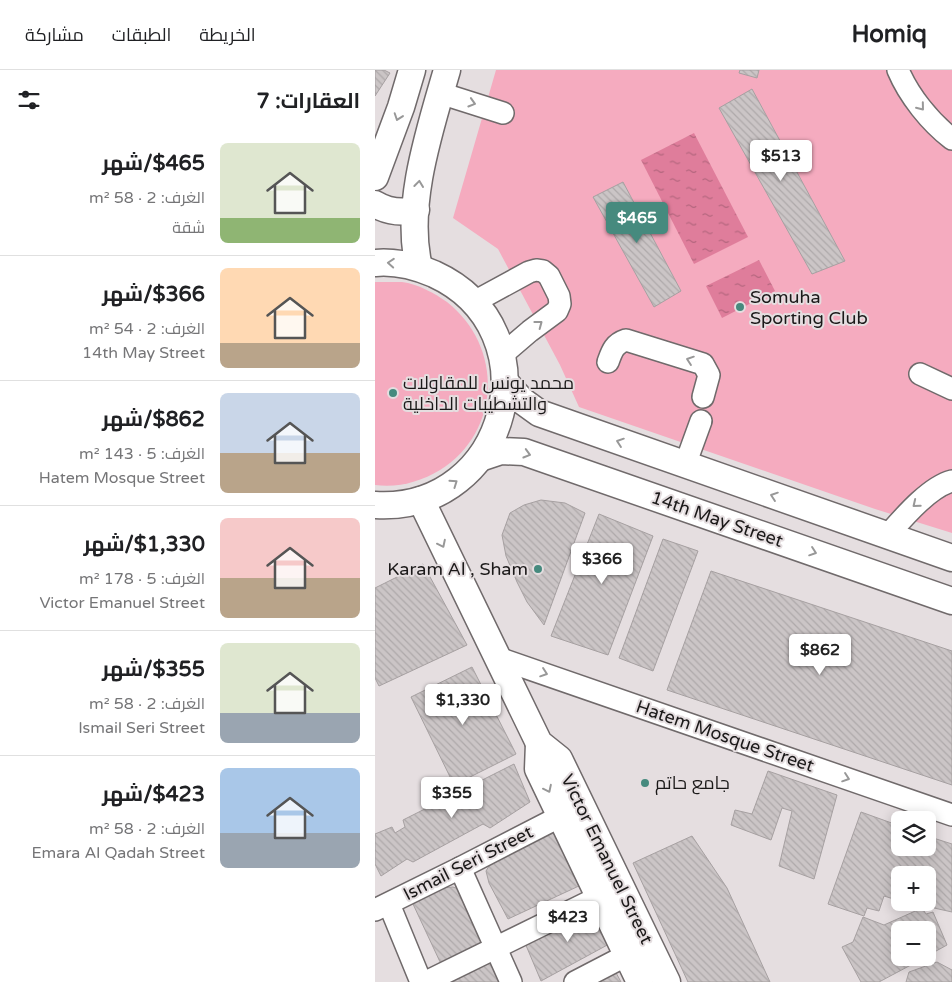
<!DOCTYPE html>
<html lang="ar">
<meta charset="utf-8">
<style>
:root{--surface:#fff;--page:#f2f2f2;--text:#202124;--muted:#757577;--line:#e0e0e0;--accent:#468a7e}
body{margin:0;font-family:"Varela Round",Cairo,sans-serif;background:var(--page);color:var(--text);direction:rtl;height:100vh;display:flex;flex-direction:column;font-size:19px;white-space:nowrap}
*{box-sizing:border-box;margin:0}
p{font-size:16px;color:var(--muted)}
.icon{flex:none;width:28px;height:28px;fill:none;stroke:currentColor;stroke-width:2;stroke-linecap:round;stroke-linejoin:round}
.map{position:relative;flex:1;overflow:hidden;direction:ltr}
.drawer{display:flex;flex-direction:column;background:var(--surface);width:375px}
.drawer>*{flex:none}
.controls{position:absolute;left:516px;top:741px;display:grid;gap:10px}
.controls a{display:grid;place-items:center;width:45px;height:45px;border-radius:8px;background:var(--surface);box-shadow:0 2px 12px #0003;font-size:25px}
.price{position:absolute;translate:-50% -42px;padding:0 11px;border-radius:5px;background:#fff;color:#222;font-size:16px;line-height:32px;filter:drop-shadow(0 1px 2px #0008)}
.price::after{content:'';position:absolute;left:50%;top:30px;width:15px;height:11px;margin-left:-8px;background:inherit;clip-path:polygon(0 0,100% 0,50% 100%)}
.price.selected{background:var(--accent);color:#fff}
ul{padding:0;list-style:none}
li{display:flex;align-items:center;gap:15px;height:125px;padding:0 15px}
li+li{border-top:1px solid var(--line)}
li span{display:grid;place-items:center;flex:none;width:140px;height:100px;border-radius:8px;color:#555}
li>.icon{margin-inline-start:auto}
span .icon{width:60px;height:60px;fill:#fffc;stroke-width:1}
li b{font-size:21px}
h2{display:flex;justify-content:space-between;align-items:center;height:60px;padding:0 15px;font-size:21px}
header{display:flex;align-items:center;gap:30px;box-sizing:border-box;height:70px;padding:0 25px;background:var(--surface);border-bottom:1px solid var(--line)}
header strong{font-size:24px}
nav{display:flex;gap:28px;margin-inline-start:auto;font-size:18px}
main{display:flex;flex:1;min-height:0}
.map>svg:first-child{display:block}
</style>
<header>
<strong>Homiq</strong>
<nav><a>الخريطة</a><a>الطبقات</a><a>مشاركة</a></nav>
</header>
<main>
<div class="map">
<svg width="577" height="912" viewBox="0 0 577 912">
<defs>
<pattern id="water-ripples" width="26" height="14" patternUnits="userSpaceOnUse" patternTransform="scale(1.25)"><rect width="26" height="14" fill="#df7d9b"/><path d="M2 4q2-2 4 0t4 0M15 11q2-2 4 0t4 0" fill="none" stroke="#b4667e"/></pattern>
<pattern id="building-back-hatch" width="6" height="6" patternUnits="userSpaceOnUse" patternTransform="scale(1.25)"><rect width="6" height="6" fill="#cbc5c6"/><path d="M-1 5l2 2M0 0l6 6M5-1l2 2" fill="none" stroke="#aea9aa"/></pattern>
</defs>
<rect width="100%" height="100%" fill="#e5dee0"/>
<g fill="#f5abbf">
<polygon points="121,0 577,0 577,463 500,439 204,337 185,295 123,179 78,148"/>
<path d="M0,212C9,212 18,212 27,212C43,214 59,223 72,232C128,276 127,361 65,400C45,412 23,418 0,415Z"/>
</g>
<g fill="url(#water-ripples)">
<polygon points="319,63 373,167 319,194 266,90"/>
<polygon points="384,190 400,221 347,248 331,216"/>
</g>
<g fill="url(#building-back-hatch)" stroke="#a6a0a1">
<polygon points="0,0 9,0 15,3 0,26"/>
<polygon points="365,0 384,0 382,8 364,3"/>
<polygon points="377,19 470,191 437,204 344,38"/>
<polygon points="248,112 306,221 279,237 218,127"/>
<polygon points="166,430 190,433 210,443 169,555 152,532 142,512 131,486 127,465 135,443 149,435"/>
<polygon points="224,444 278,466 233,585 176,566"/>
<polygon points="288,469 323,481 278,601 244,588"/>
<polygon points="48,494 92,575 4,616 0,608 0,518"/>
<polygon points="336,501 577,581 577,715 292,620"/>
<polygon points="97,597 141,684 79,715 36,627"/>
<polygon points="139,694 155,732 115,758 108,754 38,792 32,789 6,806 0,794 0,764 17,757 20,763 30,757 28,750"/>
<polygon points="393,701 462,725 439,809 404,796 417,741 407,738 396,770 356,755 360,740 377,744"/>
<polygon points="486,742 525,756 525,778 552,778 552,766 577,774 577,842 532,832 552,832 552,805 525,805 525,831 509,826 504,841 492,838 489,846 453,834"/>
<polygon points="177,759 206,815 133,849 114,813 111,801 119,788"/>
<polygon points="317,766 352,818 395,912 313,912 258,793"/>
<polygon points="78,817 86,820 112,870 66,894 38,834 68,818"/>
<polygon points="218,834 236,873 166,911 150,873"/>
<polygon points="547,838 551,844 558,842 572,875 552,886 552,860 525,860 525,888 549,888 504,912 486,912 467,877 478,872 488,847 509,855"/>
<polygon points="117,888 127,912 77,912 75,907"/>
<polygon points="562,892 577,900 577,912 531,912 534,902"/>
<polygon points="239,899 246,912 212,912"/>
</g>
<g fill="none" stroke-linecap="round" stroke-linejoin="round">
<defs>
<g id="minor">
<path d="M523,0C534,26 555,52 577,69"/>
<polyline points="65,23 128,43"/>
<polyline points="99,232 154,202 161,200 168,201 174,206 184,226 185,234 182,241 155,261 127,285"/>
<path d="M233,292C237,281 239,274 251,270L328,294L334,305L328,327"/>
<polyline points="545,304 577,319"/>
<polyline points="310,395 326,351"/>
<path d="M512,466C528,448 554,417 577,411"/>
<polyline points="123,588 577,745"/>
<polyline points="85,798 136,912"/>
<polyline points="14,834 46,912"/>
<polyline points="0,840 85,798 186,746"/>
<polyline points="51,912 224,827"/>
<polyline points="200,912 252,885"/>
</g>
<g id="major">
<polyline points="0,107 26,37 37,0"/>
<path d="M0,134C13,142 26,143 41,140"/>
<path d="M0,193C21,191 40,196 59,204C181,260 134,443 0,435"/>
<path d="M44,197C29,136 55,59 72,0"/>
<polyline points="130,312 146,330 164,343 577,488"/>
<polyline points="105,388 126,381 149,382 577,531"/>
<polyline points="46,430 164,673 184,689 292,912"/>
<polyline points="164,673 163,699 265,912"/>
</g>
</defs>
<use href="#minor" stroke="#706a6b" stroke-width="24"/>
<use href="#major" stroke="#706a6b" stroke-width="29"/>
<use href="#minor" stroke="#fff" stroke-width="21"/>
<use href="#major" stroke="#fff" stroke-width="26"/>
</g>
<defs><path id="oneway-chevron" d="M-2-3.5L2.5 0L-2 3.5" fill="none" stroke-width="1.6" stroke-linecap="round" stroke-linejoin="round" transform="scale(1.25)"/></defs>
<g stroke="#989898">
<use href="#oneway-chevron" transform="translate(97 33) rotate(17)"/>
<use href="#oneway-chevron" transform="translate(546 37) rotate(51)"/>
<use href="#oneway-chevron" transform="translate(23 47) rotate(109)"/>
<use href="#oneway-chevron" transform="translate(44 114) rotate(-83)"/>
<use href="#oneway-chevron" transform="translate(16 193) rotate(-176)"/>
<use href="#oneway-chevron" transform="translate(164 254) rotate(-37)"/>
<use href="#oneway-chevron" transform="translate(315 290) rotate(-161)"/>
<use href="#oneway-chevron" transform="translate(245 372) rotate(-161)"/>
<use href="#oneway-chevron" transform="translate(152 384) rotate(16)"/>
<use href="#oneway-chevron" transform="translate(79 413) rotate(-35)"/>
<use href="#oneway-chevron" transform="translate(399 426) rotate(-161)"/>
<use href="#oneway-chevron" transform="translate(541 434) rotate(141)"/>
<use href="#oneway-chevron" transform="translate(67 474) rotate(64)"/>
<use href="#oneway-chevron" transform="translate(438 482) rotate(19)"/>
<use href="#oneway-chevron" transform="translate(169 603) rotate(19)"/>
<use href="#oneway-chevron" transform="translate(471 708) rotate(19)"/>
<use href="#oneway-chevron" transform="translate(173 719) rotate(64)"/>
</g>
<g fill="#468a7e" stroke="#e5dee0" stroke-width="2">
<circle cx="365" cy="237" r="5"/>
<circle cx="18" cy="323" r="5"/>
<circle cx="163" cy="499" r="5"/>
<circle cx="270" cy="713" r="5"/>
</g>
<g text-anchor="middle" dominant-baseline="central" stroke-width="4" stroke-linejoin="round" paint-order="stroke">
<g font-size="18" fill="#1b1919" stroke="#e5dee0" text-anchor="start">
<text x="375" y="227">Somuha<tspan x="375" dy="21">Sporting Club</tspan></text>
<text x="28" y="313">محمد يونس للمقاولات<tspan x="28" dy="21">والتشطيبات الداخلية</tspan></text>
<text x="153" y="499" text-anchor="end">Karam Al , Sham</text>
<text x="280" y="713">جامع حاتم</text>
</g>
<g font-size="18" fill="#1b1919" stroke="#e5dee0">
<text transform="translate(342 449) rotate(19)">14th May Street</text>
<text transform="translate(350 666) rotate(19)">Hatem Mosque Street</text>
<text transform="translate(232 789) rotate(64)">Victor Emanuel Street</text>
<text transform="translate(93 793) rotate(-27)">Ismail Seri Street</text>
</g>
</g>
</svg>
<div class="controls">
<a><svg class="icon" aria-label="layers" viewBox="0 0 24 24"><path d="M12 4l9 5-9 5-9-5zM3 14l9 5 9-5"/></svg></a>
<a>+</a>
<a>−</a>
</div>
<b class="price" style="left:406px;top:112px">$513</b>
<b class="price selected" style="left:262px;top:174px">$465</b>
<b class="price" style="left:227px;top:515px">$366</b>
<b class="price" style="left:445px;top:606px">$862</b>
<b class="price" style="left:88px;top:656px">$1,330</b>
<b class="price" style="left:77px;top:749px">$355</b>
<b class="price" style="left:193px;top:873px">$423</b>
</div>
<section class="drawer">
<h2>العقارات: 7<svg class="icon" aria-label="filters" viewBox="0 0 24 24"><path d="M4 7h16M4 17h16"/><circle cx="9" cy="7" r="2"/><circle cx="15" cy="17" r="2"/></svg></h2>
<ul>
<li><span style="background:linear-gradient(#dfe7d0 75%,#8fb573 0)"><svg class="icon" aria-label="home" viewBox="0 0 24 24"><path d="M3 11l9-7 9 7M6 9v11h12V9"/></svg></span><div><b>$465/شهر</b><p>الغرف: 2 · 58 m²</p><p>شقة</p></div></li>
<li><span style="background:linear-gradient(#ffd9b3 75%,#b9a48a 0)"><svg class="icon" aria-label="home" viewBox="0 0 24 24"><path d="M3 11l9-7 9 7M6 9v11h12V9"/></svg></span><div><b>$366/شهر</b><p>الغرف: 2 · 54 m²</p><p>14th May Street</p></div></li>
<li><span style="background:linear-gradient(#c9d6e8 60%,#b9a48a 0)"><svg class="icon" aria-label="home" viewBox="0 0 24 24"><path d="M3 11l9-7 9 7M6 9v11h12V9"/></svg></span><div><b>$862/شهر</b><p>الغرف: 5 · 143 m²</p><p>Hatem Mosque Street</p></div></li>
<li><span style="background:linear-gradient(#f6c9c9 60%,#b9a48a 0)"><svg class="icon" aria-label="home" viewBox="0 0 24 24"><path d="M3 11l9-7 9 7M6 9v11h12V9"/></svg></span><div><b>$1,330/شهر</b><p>الغرف: 5 · 178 m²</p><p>Victor Emanuel Street</p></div></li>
<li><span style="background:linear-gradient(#dfe7d0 70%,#9aa5b1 0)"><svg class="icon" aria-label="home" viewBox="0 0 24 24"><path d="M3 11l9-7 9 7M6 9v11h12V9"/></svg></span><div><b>$355/شهر</b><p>الغرف: 2 · 58 m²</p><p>Ismail Seri Street</p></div></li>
<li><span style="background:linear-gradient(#a9c7e8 65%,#9aa5b1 0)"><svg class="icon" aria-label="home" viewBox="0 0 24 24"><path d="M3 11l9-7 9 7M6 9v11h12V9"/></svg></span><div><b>$423/شهر</b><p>الغرف: 2 · 58 m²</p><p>Emara Al Qadah Street</p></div></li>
</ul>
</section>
</main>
